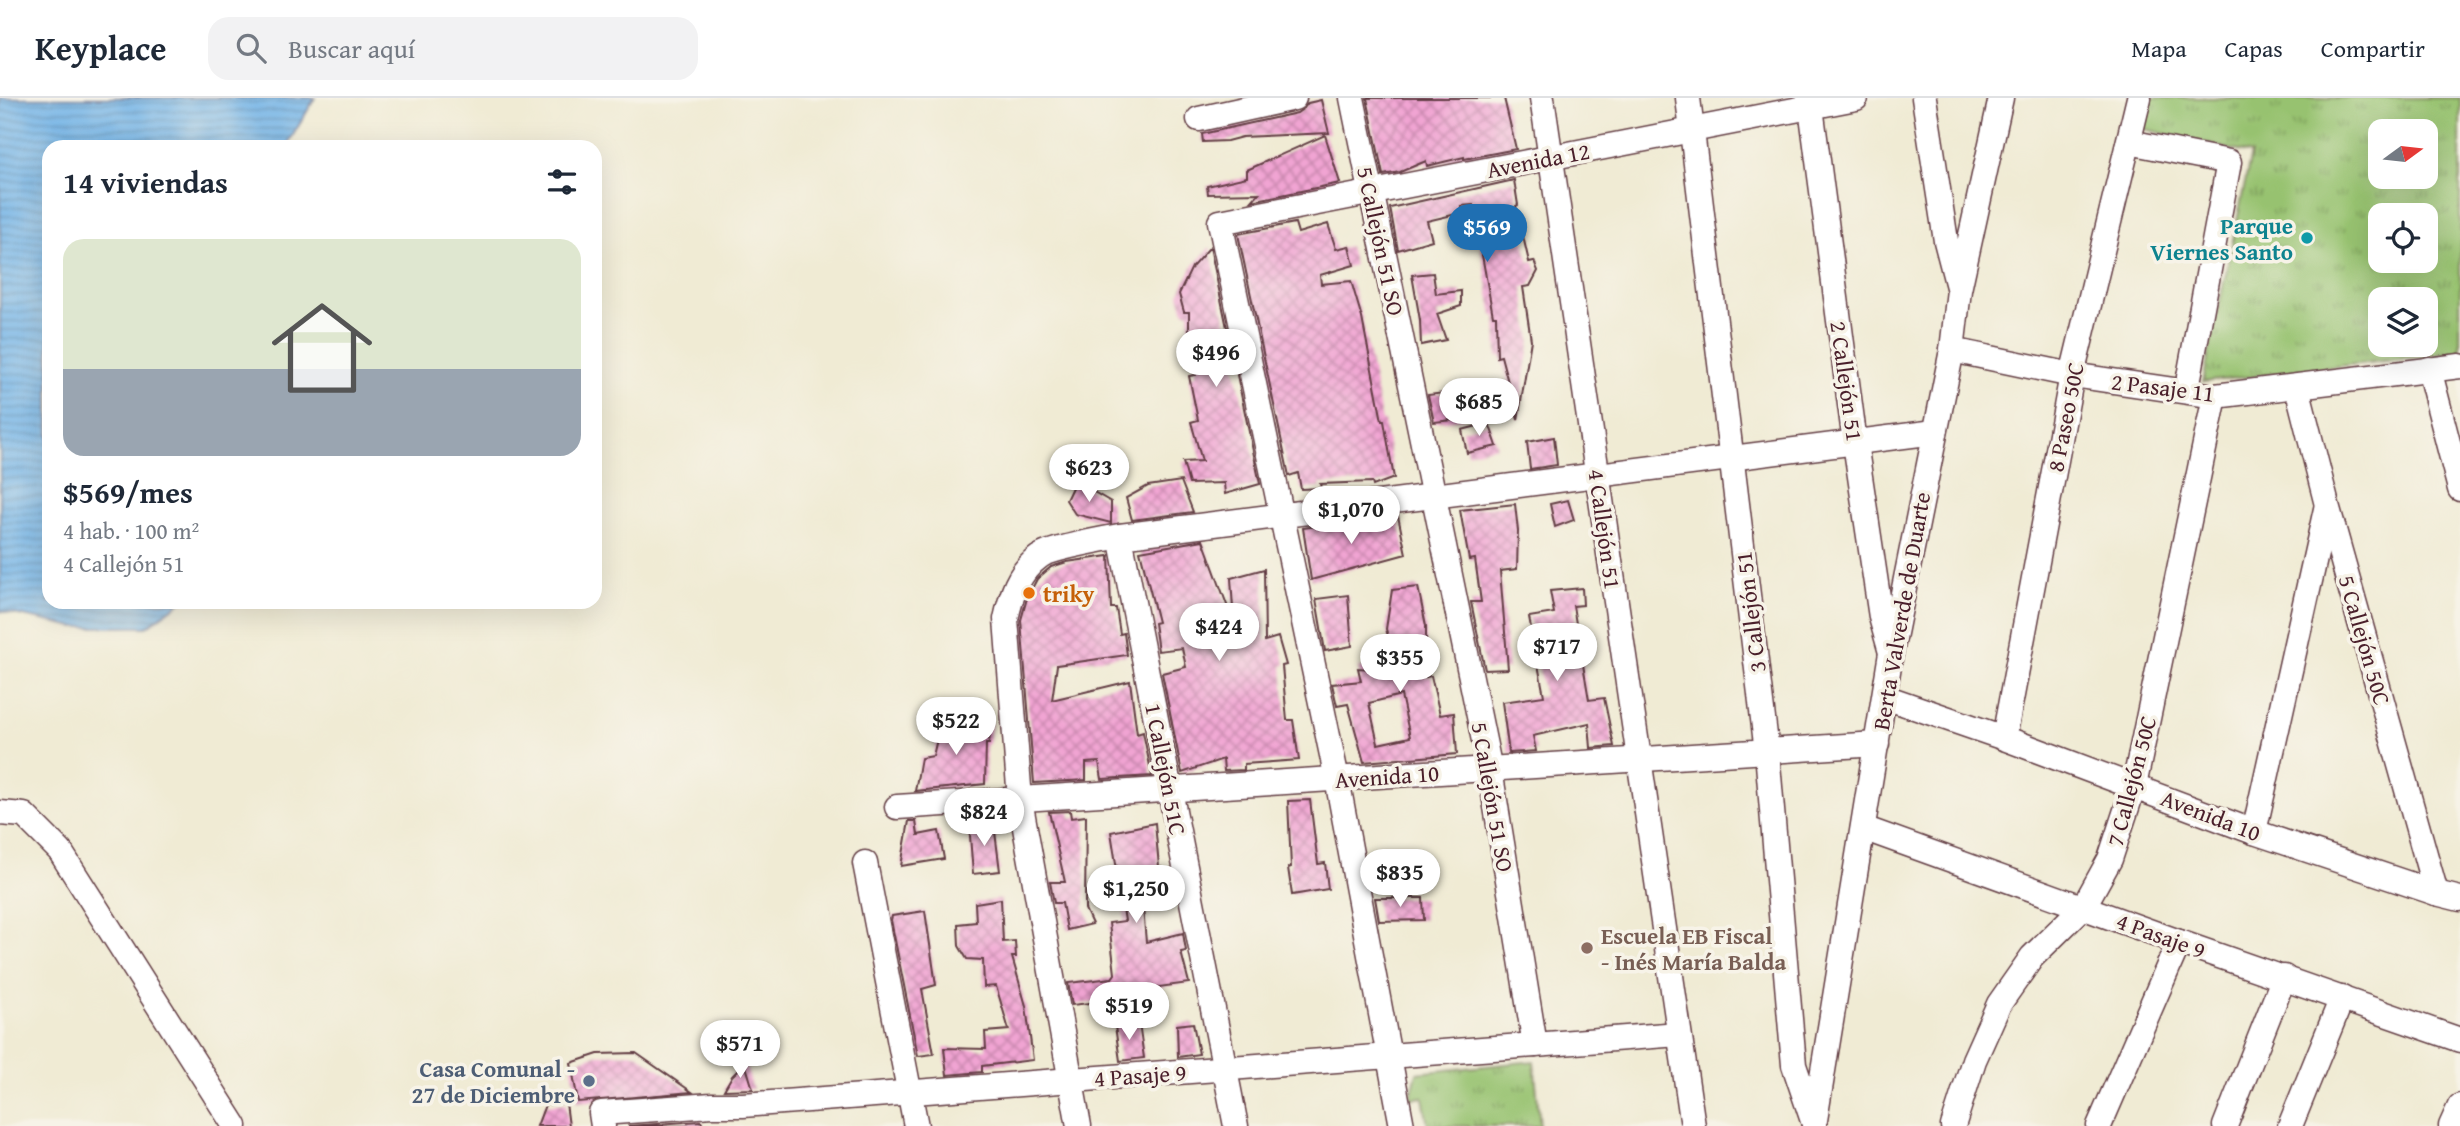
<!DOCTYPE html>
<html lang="es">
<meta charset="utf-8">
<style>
:root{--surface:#fff;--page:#f2f2f3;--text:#1f2937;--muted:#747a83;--line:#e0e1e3;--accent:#1f6fb2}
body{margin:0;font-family:"Gentium Book Plus",serif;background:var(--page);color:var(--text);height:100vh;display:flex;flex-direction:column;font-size:26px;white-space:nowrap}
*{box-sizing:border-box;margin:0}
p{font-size:23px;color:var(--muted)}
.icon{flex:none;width:38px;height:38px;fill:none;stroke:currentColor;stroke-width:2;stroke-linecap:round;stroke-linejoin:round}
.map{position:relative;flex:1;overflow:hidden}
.panel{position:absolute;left:42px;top:42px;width:560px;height:469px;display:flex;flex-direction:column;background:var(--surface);border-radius:21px;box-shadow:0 7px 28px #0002}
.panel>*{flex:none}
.needle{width:46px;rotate:75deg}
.buttons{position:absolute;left:2368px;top:21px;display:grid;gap:14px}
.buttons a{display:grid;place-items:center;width:70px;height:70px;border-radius:14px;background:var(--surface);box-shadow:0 7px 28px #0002;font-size:35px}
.price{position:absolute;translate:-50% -60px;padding:0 16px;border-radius:24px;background:#fff;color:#222;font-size:23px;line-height:46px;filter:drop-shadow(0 2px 4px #0008)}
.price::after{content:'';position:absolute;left:50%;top:42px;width:21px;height:16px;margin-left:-10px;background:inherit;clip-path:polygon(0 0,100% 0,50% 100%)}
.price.selected{background:var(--accent);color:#fff}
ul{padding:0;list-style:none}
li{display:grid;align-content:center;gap:14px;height:371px;padding:0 21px}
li+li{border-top:2px solid var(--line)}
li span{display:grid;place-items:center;height:217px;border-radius:21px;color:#555}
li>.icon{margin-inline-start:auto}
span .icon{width:126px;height:126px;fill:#fffc;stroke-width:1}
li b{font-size:30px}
h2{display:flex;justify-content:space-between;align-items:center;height:84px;padding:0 21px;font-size:30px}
header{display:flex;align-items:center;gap:42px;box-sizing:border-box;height:98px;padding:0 35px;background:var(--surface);border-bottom:2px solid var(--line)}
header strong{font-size:33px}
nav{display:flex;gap:38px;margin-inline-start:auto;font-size:24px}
.search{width:490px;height:63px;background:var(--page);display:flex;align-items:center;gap:18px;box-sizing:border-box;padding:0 24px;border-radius:21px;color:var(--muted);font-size:26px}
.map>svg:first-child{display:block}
</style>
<header>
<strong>Keyplace</strong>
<div class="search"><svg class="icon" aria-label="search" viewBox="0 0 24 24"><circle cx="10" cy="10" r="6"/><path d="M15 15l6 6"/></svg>Buscar aquí</div>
<nav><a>Mapa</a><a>Capas</a><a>Compartir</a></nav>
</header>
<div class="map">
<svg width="2460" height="1028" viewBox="0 0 2460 1028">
<defs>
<pattern id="park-tufts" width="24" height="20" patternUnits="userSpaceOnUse" patternTransform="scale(1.75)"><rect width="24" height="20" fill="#97c270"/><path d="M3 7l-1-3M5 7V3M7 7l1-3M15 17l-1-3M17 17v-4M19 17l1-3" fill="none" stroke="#7d9d5c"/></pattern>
<pattern id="water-rules" width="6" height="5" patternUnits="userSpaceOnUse" patternTransform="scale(1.75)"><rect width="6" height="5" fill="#73b4e7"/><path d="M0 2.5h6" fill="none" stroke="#6092bb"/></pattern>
<pattern id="building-cross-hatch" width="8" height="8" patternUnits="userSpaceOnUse" patternTransform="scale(1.75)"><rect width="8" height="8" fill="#f1a4d3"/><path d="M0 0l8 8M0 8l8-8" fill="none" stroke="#c585ab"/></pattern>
</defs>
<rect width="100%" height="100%" fill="#f7f3e8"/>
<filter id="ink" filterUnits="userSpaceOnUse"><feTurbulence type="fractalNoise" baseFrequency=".0143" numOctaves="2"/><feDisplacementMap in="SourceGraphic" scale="14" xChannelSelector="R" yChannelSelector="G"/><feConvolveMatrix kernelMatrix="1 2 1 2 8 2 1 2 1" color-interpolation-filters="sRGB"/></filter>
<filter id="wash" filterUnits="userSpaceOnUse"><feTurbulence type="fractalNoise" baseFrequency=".00686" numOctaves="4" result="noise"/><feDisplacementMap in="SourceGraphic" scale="28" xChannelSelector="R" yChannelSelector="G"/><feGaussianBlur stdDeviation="1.57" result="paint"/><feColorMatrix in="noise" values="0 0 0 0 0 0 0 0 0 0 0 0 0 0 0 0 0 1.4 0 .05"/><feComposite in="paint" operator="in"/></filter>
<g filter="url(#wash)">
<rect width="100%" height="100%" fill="#f0ebd4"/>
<g fill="url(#park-tufts)" stroke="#70704e" stroke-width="2" fill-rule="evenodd">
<path d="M2148,0H2460V254L2203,284L2251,56L2140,30ZM2380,33H2426V79H2380ZM2380,117H2426V163H2380ZM2380,201H2426V247H2380Z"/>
<polygon points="1534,963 1540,1028 1428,1028 1423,999 1410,1001 1417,975"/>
</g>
<polygon fill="url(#water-rules)" stroke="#5e6a89" stroke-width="2" points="0,0 315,0 286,49 49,49 49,504 181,504 146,529 74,529 0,513"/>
<g id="blocks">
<g fill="url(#building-cross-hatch)" fill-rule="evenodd">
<polygon points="1367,0 1504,0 1516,51 1464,61 1464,59 1427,68 1426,63 1400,74 1383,77"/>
<polygon points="1321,2 1329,35 1242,39 1227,43 1203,44 1202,36 1297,15 1304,10 1308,5"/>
<polygon points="1325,37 1340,85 1252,103 1259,95 1208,96 1207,88 1247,79 1247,72"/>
<polygon points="1514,82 1518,107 1516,108 1529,164 1534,163 1538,173 1530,188 1523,189 1531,242 1518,322 1501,258 1497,259 1496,218 1493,218 1473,107 1461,108 1461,115 1427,123 1432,142 1398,152 1390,110"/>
<polygon points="1295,125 1298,135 1328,126 1336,151 1349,148 1354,167 1320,177 1321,186 1351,183 1362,220 1382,323 1384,323 1394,380 1373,388 1372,384 1320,386 1321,390 1301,391 1298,375 1289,378 1238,136"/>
<polygon points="1210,149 1260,386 1225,396 1224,385 1189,386 1183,364 1202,363 1191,324 1198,322 1189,278 1196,277 1196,233 1189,234 1189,214 1184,214 1179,196 1192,169"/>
<polygon points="1433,175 1436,196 1461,193 1461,208 1437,216 1446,242 1421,247 1420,222 1412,177"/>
<polygon points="1459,293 1463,321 1434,324 1428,297"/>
<polygon points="1489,325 1497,348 1467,355 1462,332"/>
<polygon points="1554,339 1557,367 1530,371 1527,344"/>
<polygon points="1075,383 1111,404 1111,425 1075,416 1066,402"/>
<polygon points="1181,383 1193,414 1132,422 1126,400 1148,388"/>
<polygon points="1568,402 1574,422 1555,429 1550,406"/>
<polygon points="1515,406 1518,433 1517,471 1500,473 1508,571 1485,572 1471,504 1481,504 1475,461 1469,462 1460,412"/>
<polygon points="1398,418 1406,456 1311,482 1303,430 1354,423 1356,430"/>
<polygon points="1203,442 1234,526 1231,480 1264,471 1265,543 1278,539 1286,567 1282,568 1287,622 1293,622 1299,662 1244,666 1244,672 1224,673 1223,661 1182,675 1162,575 1186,569 1182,550 1158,553 1154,525 1158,524 1140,453"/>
<polygon points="1109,458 1111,510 1116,510 1120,536 1124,535 1127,557 1057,567 1052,602 1130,583 1137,636 1143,634 1152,678 1102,681 1099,664 1086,665 1086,682 1034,685 1021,522 1027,500 1037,481 1051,469 1067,464"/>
<path d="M1418,489L1426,528V579L1431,578L1440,617L1454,615L1457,656L1364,664L1348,606L1337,608L1332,586L1361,583L1358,570L1398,573L1386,531L1392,492ZM1401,597L1410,639L1378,646L1369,605Z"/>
<polygon points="1582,490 1583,507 1573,508 1589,602 1604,600 1614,648 1591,650 1589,625 1533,638 1536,653 1509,655 1502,604 1544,598 1529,519 1554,515 1550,493"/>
<polygon points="1348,497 1352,548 1325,553 1316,501"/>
<polygon points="941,624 991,624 989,646 986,646 985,686 915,693 921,660 933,658"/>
<polygon points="1310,702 1318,766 1325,765 1328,791 1292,797 1288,770 1291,769 1288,703"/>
<polygon points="1070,713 1071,720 1086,718 1085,811 1092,826 1067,832 1062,805 1054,805 1050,784 1065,784 1049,714"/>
<polygon points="909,723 916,723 918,737 939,733 944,761 901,768"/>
<polygon points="969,725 994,726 1000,773 973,776"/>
<polygon points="1155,725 1159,769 1161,769 1165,794 1142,799 1146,844 1183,835 1186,853 1181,854 1189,885 1106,896 1107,903 1072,907 1068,885 1112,880 1115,876 1109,825 1125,823 1111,734"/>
<polygon points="1375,800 1423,800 1424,822 1379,823"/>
<polygon points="1001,801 1003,844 1015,843 1016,859 1012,859 1026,908 1033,962 982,968 982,974 947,977 944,950 986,951 985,934 1009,932 996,888 984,889 983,862 967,861 959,848 958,826 976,824 975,805"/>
<polygon points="925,813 936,887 922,891 934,956 918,958 891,822 892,818"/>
<polygon points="1139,925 1144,960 1120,963 1115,928"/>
<polygon points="1193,925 1199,956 1178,959 1177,927"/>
<polygon points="636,955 692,994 578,1004 571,965 598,956"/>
<polygon points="745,965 753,991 724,992 732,978"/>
<polygon points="566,1005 569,1028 537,1028 545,1007"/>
<polygon points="701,1023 703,1028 628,1028"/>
</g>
</g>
</g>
<g filter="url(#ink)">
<use href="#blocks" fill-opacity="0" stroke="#633e44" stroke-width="2"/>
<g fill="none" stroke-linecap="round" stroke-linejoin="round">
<defs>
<g id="minor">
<polyline points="1352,0 1490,672 1535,947"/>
<polyline points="1542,0 1693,1028"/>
<polyline points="1688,0 1767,654 1794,967 1813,1023"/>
<polyline points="1924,0 1946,143 1958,189"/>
<polyline points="1811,9 1855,345 1881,519 1890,551"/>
<polyline points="1199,21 1294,0"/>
<polyline points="2129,44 2229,64 2189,279"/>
<polyline points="1952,252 2072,277 2215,298 2460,268"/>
<polyline points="2429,271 2460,391"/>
<polyline points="2297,289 2327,407 2436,795"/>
<polyline points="1120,438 1236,1028"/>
<polyline points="1885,599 2004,640 2254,734 2436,795 2460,801"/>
<polyline points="2004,640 2072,277 2139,0"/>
<polyline points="897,709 1877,646"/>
<polyline points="0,715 24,717 60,753 235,1028"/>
<polyline points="1863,730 2179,844 2460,942"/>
<polyline points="2254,734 2326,411"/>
<polyline points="865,765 916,1028"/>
<polyline points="603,1028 601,1015 712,1007 743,1007 1679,936"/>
<path d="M1079,1028L1020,702L1006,521C1011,498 1018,474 1039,459C1048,451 1104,441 1120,438L1935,334"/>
<polyline points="1402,1028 1337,681 1220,124 1856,0"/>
<polyline points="1814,1028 1891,555 1952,252 1959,192 2001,0"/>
<polyline points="1953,1028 1974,962 1999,906 2032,859 2084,808 2110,761 2134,688 2215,298"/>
<polyline points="2099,1028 2179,844"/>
<polyline points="2225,1028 2284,879"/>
<polyline points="2290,1028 2342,900"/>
<polyline points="2451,1028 2460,1008"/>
</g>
</defs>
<use href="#minor" stroke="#633e44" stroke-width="27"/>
<use href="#minor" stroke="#fff" stroke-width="24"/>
</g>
</g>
<circle fill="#0f9aa8" stroke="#f7f3e8" stroke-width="2.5" cx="2307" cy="140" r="7"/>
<circle fill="#e8710a" stroke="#f7f3e8" stroke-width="2.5" cx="1029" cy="495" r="7"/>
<circle fill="#8d6e63" stroke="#f7f3e8" stroke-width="2.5" cx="1587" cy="850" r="7"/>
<circle fill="#5c6f8a" stroke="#f7f3e8" stroke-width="2.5" cx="589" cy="983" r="7"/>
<g text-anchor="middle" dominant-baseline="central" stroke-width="7" stroke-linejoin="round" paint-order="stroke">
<g font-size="23" fill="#4a1f2b" stroke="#f7f3e8">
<text transform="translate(1538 62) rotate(-11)">Avenida 12</text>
<text transform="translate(1381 143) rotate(78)">5 Callejón 51 SO</text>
<text transform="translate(1847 283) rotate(82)">2 Callejón 51</text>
<text transform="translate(2163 289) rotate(7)">2 Pasaje 11</text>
<text transform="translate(2065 319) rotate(-79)">8 Paseo 50C</text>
<text transform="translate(1605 431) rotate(82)">4 Callejón 51</text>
<text transform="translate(1901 513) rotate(-80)">Berta Valverde de Duarte</text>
<text transform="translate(1750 514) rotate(-97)">3 Callejón 51</text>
<text transform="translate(2365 542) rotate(74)">5 Callejón 50C</text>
<text transform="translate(1166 671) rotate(79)">1 Callejón 51C</text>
<text transform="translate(1387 678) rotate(-4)">Avenida 10</text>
<text transform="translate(2131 683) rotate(-75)">7 Callejón 50C</text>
<text transform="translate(1493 699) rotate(80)">5 Callejón 51 SO</text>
<text transform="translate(2211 717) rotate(21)">Avenida 10</text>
<text transform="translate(2161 837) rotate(20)">4 Pasaje 9</text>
<text transform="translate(1140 977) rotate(-4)">4 Pasaje 9</text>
</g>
<g font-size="23" font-weight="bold" fill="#0d838f" stroke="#f7f3e8" text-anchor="end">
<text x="2293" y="127">Parque<tspan x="2293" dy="26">Viernes Santo</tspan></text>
</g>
<g font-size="23" font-weight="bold" fill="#c56008" stroke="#f7f3e8" text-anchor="start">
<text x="1043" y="495">triky</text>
</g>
<g font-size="23" font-weight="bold" fill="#785e54" stroke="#f7f3e8" text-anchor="start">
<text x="1601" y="837">Escuela EB Fiscal<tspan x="1601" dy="26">- Inés María Balda</tspan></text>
</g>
<g font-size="23" font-weight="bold" fill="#4e5e75" stroke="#f7f3e8" text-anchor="end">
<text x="575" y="970">Casa Comunal -<tspan x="575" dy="26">27 de Diciembre</tspan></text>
</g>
</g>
</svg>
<div class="buttons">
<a><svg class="needle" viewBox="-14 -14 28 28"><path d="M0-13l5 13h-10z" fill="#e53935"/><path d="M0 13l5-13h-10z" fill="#747a83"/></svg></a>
<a><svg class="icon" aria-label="locate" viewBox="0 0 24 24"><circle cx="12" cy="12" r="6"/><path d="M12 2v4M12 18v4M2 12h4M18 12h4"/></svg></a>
<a><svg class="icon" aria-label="layers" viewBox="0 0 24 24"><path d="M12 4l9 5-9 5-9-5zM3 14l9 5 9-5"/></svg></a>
</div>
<b class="price selected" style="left:1487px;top:166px">$569</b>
<b class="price" style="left:1216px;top:291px">$496</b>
<b class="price" style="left:1479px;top:340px">$685</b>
<b class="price" style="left:1089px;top:406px">$623</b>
<b class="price" style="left:1351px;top:448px">$1,070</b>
<b class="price" style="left:1219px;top:565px">$424</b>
<b class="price" style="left:1557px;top:585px">$717</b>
<b class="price" style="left:1400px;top:596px">$355</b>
<b class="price" style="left:956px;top:659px">$522</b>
<b class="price" style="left:984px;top:750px">$824</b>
<b class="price" style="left:1400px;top:811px">$835</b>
<b class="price" style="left:1136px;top:827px">$1,250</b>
<b class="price" style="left:1129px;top:944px">$519</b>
<b class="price" style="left:740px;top:982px">$571</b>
<section class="panel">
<h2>14 viviendas<svg class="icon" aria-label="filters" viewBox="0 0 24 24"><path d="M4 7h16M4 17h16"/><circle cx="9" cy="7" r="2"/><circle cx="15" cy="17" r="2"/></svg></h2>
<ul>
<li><span style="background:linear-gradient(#dfe7d0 60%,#9aa5b1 0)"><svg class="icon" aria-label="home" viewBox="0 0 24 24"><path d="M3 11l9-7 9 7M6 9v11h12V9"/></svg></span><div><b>$569/mes</b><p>4 hab. · 100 m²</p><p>4 Callejón 51</p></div></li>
</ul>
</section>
</div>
